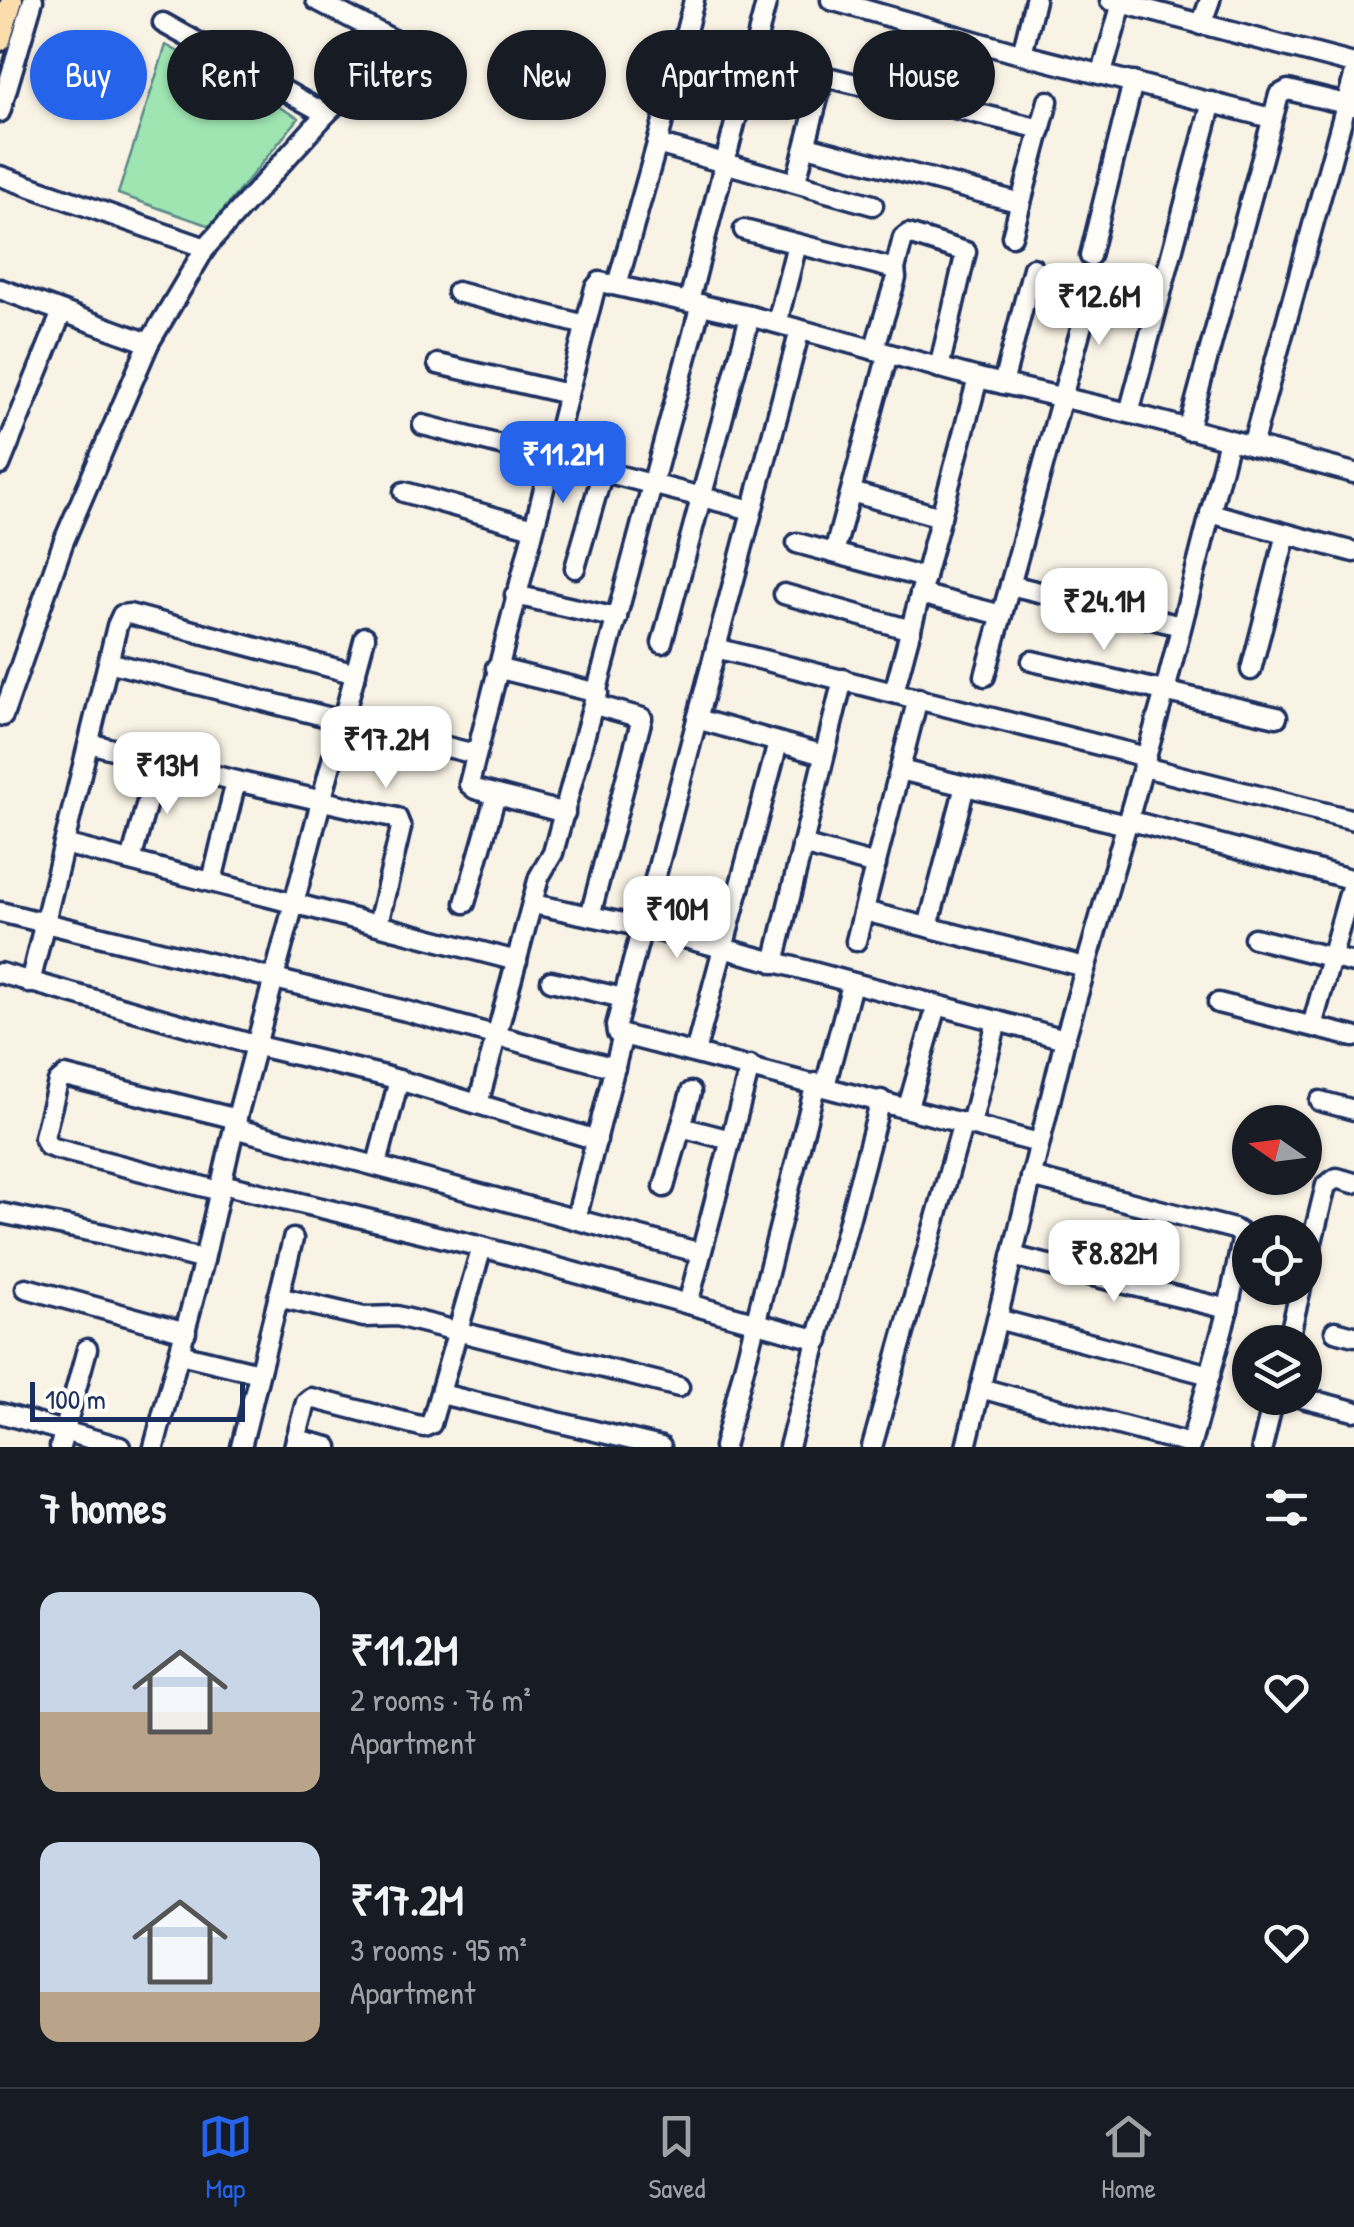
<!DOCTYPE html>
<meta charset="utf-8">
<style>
:root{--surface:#171b24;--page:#20242c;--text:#f1f3f6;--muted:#9ea1a6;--line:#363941;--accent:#2563eb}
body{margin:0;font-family:"Patrick Hand",sans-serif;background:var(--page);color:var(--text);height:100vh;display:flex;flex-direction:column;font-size:38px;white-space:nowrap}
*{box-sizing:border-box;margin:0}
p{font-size:32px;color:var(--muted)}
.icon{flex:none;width:55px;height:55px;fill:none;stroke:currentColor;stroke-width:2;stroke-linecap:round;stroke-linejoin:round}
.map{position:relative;height:1447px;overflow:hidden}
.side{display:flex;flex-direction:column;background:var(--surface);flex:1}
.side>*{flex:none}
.guide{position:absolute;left:30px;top:30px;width:1295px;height:90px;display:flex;gap:20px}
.needle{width:65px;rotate:284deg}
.controls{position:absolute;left:1232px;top:1105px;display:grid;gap:20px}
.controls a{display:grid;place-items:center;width:90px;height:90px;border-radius:50%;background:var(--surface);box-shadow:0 2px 8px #0004;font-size:50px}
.scale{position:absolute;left:30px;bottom:25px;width:215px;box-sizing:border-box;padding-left:10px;border:5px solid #1b2f5e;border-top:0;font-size:28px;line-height:35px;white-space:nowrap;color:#1b2f5e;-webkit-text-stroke:8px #fdfcf7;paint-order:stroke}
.price{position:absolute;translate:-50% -85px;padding:0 22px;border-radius:20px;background:#fff;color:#222;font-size:32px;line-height:65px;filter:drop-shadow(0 2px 5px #0008)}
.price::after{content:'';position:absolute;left:50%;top:60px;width:30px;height:22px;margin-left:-15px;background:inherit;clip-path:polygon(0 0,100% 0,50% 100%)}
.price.active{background:var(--accent);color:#fff}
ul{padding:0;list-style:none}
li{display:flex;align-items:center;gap:30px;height:250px;padding:0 40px}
li span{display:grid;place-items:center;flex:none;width:280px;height:200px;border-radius:20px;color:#555}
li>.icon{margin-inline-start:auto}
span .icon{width:120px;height:120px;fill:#fffc;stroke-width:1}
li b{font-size:42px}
h2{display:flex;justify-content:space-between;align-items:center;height:120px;padding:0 40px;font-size:42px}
.chip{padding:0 35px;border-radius:45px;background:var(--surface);box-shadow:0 2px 8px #0004;font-size:35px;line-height:90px}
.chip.active{background:var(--accent);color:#fff}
.tabs{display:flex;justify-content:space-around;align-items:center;height:140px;border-top:2px solid var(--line);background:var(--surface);font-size:28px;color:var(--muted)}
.tabs a{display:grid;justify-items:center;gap:5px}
.tabs .active{color:var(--accent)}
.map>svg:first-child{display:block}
</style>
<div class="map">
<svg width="1354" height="1447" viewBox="0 0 1354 1447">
<rect width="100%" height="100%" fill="#f9f3e5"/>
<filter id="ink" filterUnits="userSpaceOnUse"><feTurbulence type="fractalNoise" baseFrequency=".01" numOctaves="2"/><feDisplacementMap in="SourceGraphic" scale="20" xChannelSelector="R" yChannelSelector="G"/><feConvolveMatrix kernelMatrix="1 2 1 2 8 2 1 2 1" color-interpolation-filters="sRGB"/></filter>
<g filter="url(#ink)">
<polygon fill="#9fe5b2" stroke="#5d8a88" stroke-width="2.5" points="166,45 299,118 210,226 118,194"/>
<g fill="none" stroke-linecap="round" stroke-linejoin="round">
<defs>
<g id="minor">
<polyline points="316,0 440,64"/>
<polyline points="694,0 657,144 873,205"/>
<polyline points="831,0 1009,51 1271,118"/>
<polyline points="1110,0 1354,64"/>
<polyline points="163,23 326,114"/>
<polyline points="1201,25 1210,0"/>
<polyline points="1022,54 1035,0"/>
<polyline points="1102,73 1122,3"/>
<polyline points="0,112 33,0"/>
<polyline points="807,146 1021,203"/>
<polyline points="0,176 206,248"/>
<polyline points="796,181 822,83 827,77 1041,129"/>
<polyline points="744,230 895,269 896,278 874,350"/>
<polyline points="1012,236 1048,101"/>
<polyline points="1090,256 1133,82"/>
<polyline points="895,269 903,238 908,234 966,252 939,368"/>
<polyline points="617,285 657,144"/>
<polyline points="0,289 149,343"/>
<polyline points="457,292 585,325"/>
<polyline points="689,301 767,0"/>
<polyline points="777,323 797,244"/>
<polyline points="438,364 568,394"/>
<polyline points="1003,384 1033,268"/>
<polyline points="1129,413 1212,102"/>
<polyline points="423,425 752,510"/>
<polyline points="1188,430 1279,95 1288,90 1354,106"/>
<polyline points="1252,446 1354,76"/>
<polyline points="0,465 62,312"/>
<polyline points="404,492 533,528"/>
<polyline points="851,492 941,517"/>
<polyline points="1210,513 1354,552"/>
<polyline points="797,543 925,578"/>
<polyline points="834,553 888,354"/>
<polyline points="575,568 603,471"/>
<polyline points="1010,585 1181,626"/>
<polyline points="784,594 911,630"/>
<polyline points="920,594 1002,615"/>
<polyline points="515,595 617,618"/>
<polyline points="662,643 750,316"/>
<polyline points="716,648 1146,757"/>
<polyline points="1032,661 1277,717"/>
<polyline points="108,662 475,754"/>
<polyline points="496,668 598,693"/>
<polyline points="1251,670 1286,534"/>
<polyline points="985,676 1093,285"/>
<polyline points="894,692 978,378"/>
<polyline points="0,715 3,716 63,543 149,343 206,247 326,114 399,44"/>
<polyline points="697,719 824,755"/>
<polyline points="89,743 236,781 397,818 401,828 378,924"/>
<polyline points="1144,767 1354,820"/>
<polyline points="900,770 1126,825"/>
<polyline points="565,813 475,789 469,784 595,288 600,282 750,316 978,378 1129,413 1354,473"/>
<polyline points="1128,820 1354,880"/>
<polyline points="64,844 517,961"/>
<polyline points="802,845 876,865"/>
<polyline points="131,861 158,761"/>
<polyline points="212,881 236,781"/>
<polyline points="465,903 496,795"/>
<polyline points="533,904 643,927 1065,1039"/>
<polyline points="864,911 1085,967"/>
<polyline points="0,912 406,1011 615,1068"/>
<polyline points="590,916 642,718 595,705"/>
<polyline points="928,927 965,786"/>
<polyline points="1254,938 1354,963"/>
<polyline points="856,941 918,698"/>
<polyline points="774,963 843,679"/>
<polyline points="0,973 258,1046 385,1076 597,1140"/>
<polyline points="551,981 623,998"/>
<polyline points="30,983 117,626 122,615 129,614 356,674"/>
<polyline points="1218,1003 1354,1037"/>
<polyline points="1312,1026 1353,880"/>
<polyline points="623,1035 1039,1143"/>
<polyline points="695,1053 778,743"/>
<polyline points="825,1086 852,984"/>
<polyline points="1320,1101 1354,1110"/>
<polyline points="478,1104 539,877 553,853 701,304"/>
<polyline points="908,1107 937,1006"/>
<polyline points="971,1124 997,1021"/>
<polyline points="681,1127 731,1140"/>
<polyline points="234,1128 701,1253"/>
<polyline points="377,1164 399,1080"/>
<polyline points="1031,1177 1234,1229 1243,1235 1228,1309 1190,1447"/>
<polyline points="222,1184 482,1247 431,1424 424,1427 311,1398 306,1402 294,1447"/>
<polyline points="664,1187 691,1092"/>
<polyline points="220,1191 53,1148 48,1146 44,1137 58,1082 65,1076 237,1119"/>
<polyline points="0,1213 104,1234 204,1260"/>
<polyline points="576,1219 623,1035 617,1033 616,1026 800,330"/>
<polyline points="482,1247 819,1340"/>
<polyline points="1012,1256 1228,1309"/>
<polyline points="1305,1270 1326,1185 1337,1178 1354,1183"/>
<polyline points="26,1288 186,1332"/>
<polyline points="278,1297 364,1317 397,1316 679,1387"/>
<polyline points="688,1304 750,1066"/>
<polyline points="997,1319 1210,1375"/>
<polyline points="1335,1331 1354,1336"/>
<polyline points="1288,1342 1301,1288"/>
<polyline points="180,1354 259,1373"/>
<polyline points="980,1388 1190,1444"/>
<polyline points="441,1394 661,1447"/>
<polyline points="1302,1398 1354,1411"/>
<polyline points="0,1413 120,1447"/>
<polyline points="296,1439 328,1447"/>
<polyline points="60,1447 87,1349"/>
<polyline points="154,1447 204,1260 234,1128 365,637"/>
<polyline points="241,1447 293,1239"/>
<polyline points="724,1447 816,1083"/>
<polyline points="789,1447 881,1100"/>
<polyline points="872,1447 963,1122"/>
<polyline points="966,1447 1065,1039 1165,691 1229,440"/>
<polyline points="1262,1447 1274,1398"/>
</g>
<polyline id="major" points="0,40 12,0"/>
</defs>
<use href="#minor" stroke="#1b2f5e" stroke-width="25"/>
<use href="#major" stroke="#1b2f5e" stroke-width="28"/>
<use href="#minor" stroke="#fdfcf7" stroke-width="18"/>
<use href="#major" stroke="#fbddab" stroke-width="20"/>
</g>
</g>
</svg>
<div class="controls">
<a><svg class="needle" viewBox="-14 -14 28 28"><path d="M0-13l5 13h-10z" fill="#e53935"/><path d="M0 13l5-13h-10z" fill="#9ea1a6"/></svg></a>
<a><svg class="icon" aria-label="locate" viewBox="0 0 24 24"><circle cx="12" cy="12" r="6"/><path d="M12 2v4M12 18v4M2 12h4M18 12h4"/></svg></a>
<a><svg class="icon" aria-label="layers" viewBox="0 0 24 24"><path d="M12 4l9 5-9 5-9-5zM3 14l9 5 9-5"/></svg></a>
</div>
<div class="scale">100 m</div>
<b class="price" style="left:1099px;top:348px">₹12.6M</b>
<b class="price active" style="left:563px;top:506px">₹11.2M</b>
<b class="price" style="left:1104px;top:653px">₹24.1M</b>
<b class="price" style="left:386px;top:791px">₹17.2M</b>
<b class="price" style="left:167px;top:817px">₹13M</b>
<b class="price" style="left:677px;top:961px">₹10M</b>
<b class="price" style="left:1114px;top:1305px">₹8.82M</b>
<div class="guide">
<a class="chip active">Buy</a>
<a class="chip">Rent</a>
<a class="chip">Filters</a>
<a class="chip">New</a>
<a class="chip">Apartment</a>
<a class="chip">House</a>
</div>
</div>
<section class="side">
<h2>7 homes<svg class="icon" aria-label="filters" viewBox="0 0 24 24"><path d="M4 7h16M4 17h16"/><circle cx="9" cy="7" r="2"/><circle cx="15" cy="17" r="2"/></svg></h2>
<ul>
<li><span style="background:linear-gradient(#c9d6e8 60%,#b9a48a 0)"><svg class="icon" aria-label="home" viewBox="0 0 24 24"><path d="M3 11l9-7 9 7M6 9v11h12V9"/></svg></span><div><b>₹11.2M</b><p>2 rooms · 76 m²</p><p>Apartment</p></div><svg class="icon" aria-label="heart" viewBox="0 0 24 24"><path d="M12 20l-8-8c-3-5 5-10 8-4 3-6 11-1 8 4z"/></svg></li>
<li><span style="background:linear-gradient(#c9d6e8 75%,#b9a48a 0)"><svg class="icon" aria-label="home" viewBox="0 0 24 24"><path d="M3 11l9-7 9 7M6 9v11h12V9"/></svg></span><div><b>₹17.2M</b><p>3 rooms · 95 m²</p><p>Apartment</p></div><svg class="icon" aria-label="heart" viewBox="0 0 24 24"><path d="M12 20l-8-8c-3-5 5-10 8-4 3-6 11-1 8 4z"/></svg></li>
</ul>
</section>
<nav class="tabs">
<a class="active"><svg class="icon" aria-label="map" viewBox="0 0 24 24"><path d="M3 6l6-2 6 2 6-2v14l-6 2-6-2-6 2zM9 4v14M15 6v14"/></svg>Map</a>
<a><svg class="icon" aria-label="saved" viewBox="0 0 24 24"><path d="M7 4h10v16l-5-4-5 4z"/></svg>Saved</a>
<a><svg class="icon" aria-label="home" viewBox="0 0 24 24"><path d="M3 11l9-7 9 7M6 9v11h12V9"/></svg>Home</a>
</nav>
